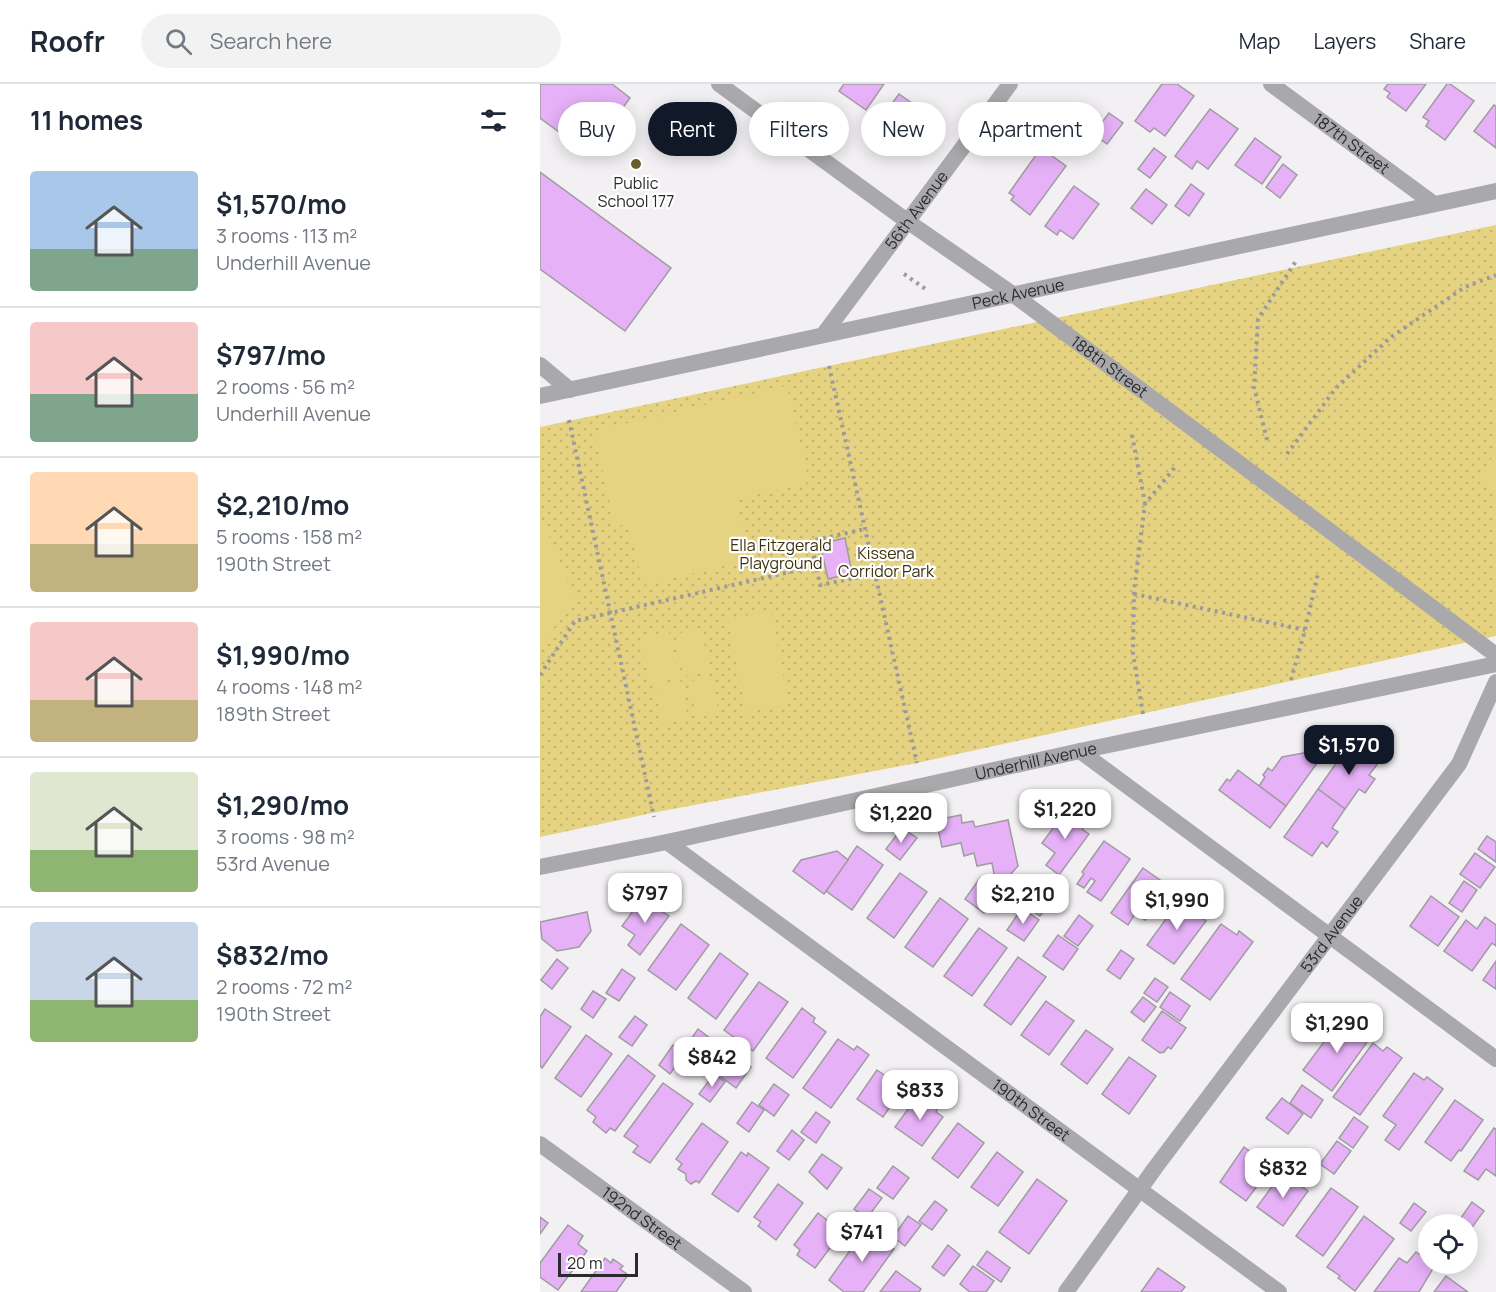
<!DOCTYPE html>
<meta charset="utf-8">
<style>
:root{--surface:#fff;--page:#f2f2f3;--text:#1f2937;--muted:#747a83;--line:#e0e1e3;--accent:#111827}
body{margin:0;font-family:Manrope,sans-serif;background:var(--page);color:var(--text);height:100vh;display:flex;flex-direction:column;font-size:22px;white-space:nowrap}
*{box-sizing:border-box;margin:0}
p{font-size:20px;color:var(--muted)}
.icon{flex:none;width:33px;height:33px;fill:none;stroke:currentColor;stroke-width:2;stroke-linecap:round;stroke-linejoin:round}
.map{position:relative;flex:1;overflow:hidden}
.sheet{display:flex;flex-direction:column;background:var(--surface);width:540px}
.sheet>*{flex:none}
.top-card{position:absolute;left:18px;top:18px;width:570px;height:54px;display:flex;gap:12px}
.controls{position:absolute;left:878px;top:1130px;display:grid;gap:12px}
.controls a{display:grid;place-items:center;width:60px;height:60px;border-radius:50%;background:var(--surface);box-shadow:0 3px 15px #0003;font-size:30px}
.scale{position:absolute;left:18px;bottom:15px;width:80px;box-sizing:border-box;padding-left:6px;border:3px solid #2a292b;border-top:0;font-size:16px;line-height:21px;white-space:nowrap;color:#2a292b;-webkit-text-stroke:4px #fff;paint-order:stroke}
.price{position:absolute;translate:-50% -51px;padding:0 14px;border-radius:12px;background:#fff;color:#222;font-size:20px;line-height:39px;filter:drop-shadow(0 2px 3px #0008)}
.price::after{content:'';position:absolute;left:50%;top:36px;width:18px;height:14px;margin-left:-9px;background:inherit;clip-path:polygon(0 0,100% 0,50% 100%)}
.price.current{background:var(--accent);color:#fff}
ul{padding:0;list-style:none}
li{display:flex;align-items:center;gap:18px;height:150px;padding:0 30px}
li+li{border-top:2px solid var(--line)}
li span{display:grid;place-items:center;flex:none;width:168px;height:120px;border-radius:6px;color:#555}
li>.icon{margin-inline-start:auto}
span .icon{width:72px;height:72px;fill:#fffc;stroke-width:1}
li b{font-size:26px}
h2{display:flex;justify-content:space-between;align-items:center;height:72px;padding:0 30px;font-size:26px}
.pill{padding:0 21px;border-radius:27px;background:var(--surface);box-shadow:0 3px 15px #0003;font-size:21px;line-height:54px}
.pill.current{background:var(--accent);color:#fff}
header{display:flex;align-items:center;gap:36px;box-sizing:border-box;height:84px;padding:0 30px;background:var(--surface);border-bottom:2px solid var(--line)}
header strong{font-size:28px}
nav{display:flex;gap:33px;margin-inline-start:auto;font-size:21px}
.search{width:420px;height:54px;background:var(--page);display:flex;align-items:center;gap:15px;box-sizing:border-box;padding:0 21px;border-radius:33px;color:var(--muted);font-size:22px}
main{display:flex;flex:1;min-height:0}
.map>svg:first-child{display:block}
</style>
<header>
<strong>Roofr</strong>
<div class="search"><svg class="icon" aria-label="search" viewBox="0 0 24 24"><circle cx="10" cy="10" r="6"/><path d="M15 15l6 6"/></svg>Search here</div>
<nav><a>Map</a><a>Layers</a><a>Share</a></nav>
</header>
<main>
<section class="sheet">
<h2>11 homes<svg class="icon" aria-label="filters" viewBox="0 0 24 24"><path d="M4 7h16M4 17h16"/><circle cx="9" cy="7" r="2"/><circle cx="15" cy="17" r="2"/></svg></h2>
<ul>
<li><span style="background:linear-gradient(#a9c7e8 65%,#7fa58c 0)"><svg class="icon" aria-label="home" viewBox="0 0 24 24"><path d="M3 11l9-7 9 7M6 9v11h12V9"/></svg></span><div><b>$1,570/mo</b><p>3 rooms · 113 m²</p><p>Underhill Avenue</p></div></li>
<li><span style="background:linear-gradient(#f6c9c9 60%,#7fa58c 0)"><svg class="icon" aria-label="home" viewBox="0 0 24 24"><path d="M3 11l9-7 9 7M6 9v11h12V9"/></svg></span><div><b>$797/mo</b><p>2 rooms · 56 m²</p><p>Underhill Avenue</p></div></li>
<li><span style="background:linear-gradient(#ffd9b3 60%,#c2b280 0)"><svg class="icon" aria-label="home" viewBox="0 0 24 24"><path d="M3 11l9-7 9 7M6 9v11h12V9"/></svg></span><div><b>$2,210/mo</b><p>5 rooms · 158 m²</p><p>190th Street</p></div></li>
<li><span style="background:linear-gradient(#f6c9c9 65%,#c2b280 0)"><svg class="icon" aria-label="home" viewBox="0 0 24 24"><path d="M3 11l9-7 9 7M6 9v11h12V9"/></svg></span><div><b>$1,990/mo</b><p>4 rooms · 148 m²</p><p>189th Street</p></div></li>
<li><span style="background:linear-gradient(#dfe7d0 65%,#8fb573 0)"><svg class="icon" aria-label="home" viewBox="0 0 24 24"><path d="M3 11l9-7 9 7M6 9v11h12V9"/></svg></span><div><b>$1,290/mo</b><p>3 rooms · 98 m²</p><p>53rd Avenue</p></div></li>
<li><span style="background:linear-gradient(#c9d6e8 65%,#8fb573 0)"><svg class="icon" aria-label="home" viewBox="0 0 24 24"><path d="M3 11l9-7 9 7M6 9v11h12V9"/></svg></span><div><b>$832/mo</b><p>2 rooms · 72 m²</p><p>190th Street</p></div></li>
</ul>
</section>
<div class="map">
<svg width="956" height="1208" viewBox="0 0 956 1208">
<defs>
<pattern id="park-dots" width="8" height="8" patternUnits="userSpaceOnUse" patternTransform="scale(1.5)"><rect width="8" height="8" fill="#e6d381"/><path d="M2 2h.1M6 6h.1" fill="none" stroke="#c5b570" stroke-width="1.8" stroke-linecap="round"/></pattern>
</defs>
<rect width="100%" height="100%" fill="#f3f0f4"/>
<polygon fill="url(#park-dots)" points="956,141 956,552 377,679 112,729 0,753 0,343"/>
<g fill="#e6d381">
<polygon points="247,302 269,398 196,415 210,476 103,501 89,440 75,442 54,347"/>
<polygon points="956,368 956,409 937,396"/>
<polygon points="0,431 35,512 0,564"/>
<polygon points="231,527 249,620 206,628 188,535"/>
<polygon points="161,544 170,587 144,592 135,550"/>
<polygon points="129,547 139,593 110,600 100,554"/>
<polygon points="170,592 179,629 157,634 148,598"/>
<polygon points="141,597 148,635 122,640 115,602"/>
</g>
<g fill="#e6b1f7" stroke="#9f9ca0" stroke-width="1.5">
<polygon points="0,0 72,0 90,14 49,70 0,34"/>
<polygon points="304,0 344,0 326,26 299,7"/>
<polygon points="622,0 637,0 654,12 625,52 614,44 610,48 595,37"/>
<polygon points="848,0 886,0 866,27 847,13 850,9 844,5"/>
<polygon points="907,0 910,0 934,17 905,56 886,42 889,37 883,33"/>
<polygon points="359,10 386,29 366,57 339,37"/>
<polygon points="954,21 956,22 956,64 934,47"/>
<polygon points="670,25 698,45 668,85 657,77 652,85 635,72"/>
<polygon points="569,29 583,39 567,60 553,50"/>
<polygon points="502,30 526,47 513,66 488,49"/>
<polygon points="715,54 741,73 722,100 695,81"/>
<polygon points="501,64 526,82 490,131 471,116 474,112 469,109"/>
<polygon points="614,64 626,73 610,94 598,85"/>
<polygon points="743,80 757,91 740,114 726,103"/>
<polygon points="0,88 131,184 85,247 0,185"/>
<polygon points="651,100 664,110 649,132 635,122"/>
<polygon points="534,102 559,120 533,155 520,146 517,151 505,142"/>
<polygon points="606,105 627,121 612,140 591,124"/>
<polygon points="305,454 312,489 288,495 280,460"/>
<polygon points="811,658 839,678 829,691 835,695 825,709 819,705 805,725 778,705"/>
<polygon points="769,668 780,675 746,722 719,702 725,693 723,691 728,684 732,687 742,673"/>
<polygon points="698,686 746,722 730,744 679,706 687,695 690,697"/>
<polygon points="778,705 805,725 792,744 798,748 787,763 782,758 772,772 744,753"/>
<polygon points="528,724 547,738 542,745 549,750 519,791 506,781 515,769 502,759"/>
<polygon points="421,731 422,739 433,737 435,743 468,736 478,782 469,792 455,795 452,779 437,782 434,769 424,772 421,759 402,763 396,736"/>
<polygon points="362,744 377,754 360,776 346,765"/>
<polygon points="947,752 956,758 956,778 938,765"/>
<polygon points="564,757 590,775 561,817 547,808 555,797 551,794 544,804 537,800 544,790 542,788"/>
<polygon points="317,762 343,781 312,826 286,807"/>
<polygon points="297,767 308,776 284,810 253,787 261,776"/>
<polygon points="935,769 955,783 940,804 920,790"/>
<polygon points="603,784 620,796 618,800 626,806 605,836 595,830 588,841 571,829"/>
<polygon points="360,789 387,808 354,854 327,834"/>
<polygon points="440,794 460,808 444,829 425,815"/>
<polygon points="924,797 937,806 922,828 909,819"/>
<polygon points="500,802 515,812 500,832 485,822"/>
<polygon points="891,812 919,833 898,862 870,842"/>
<polygon points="103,813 112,820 115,816 123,822 120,826 129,832 100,871 88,861 95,851 82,842"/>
<polygon points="642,813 658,825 655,829 666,837 634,880 607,861"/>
<polygon points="400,814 428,835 393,883 365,863"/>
<polygon points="482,824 499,836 484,857 467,846"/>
<polygon points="47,828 51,847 39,863 17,867 2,855 0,838"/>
<polygon points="539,831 553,842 538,862 524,852"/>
<polygon points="945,833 956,841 956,862 952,859 932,887 904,867 926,836 937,845"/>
<polygon points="141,840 169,861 136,906 108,886"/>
<polygon points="681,840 697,851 699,847 713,858 670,916 641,895"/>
<polygon points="439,844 467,864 432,912 404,892"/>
<polygon points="518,851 538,865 523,886 503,872"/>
<polygon points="581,866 594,875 580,895 567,886"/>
<polygon points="180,869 208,890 176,935 148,914"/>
<polygon points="478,873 506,893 471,941 444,921"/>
<polygon points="17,875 28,884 12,905 1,896"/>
<polygon points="956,877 956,905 943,896"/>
<polygon points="82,885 95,894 79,917 66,909"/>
<polygon points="615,894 628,903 617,918 604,909"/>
<polygon points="219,898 248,918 213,967 184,946"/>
<polygon points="53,907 66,915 53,934 41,925"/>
<polygon points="630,908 650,922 640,937 620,923"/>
<polygon points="603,913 616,923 604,938 591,928"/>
<polygon points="506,917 534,937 509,971 481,951"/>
<polygon points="262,924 275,934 273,938 286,948 253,994 226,974"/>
<polygon points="5,925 31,943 2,984 0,982 0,933"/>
<polygon points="622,927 646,944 631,965 628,963 624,968 620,969 602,956"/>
<polygon points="95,932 107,941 92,962 79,953"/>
<polygon points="802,934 830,954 792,1007 763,986"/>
<polygon points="158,945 171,955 158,974 144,965"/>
<polygon points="546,946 573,965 547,1000 521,980"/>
<polygon points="46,951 72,970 41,1013 15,994"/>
<polygon points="298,955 314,966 317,962 329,971 291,1024 263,1004"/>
<polygon points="833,959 843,967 847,963 862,974 820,1031 793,1013"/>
<polygon points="133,961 145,969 130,990 119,981"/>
<polygon points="88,971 115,992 75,1047 70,1044 66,1049 53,1038 56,1033 47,1026"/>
<polygon points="194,972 211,983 196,1004 180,992"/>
<polygon points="589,973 616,992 589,1030 562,1010"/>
<polygon points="337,986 363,1004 343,1033 317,1015"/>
<polygon points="874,989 884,996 887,993 903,1005 859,1066 845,1056 856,1041 843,1032"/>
<polygon points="174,990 185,998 170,1018 159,1010"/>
<polygon points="123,999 153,1020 110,1079 93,1068 98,1062 84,1052"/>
<polygon points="234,1000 249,1011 234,1032 219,1021"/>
<polygon points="762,1001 783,1016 771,1034 750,1019"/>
<polygon points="376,1014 385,1021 388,1017 398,1024 396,1028 403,1033 382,1062 355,1043"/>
<polygon points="742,1014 763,1030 748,1050 726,1034"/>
<polygon points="915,1016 943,1036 921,1067 919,1066 911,1077 885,1058"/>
<polygon points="212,1018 224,1026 209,1048 197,1039"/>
<polygon points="276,1028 290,1038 276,1059 261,1048"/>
<polygon points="814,1033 828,1043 813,1064 799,1054"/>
<polygon points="162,1039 188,1058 159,1099 156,1097 151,1100 146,1096 146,1090 138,1085 142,1080 136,1075"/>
<polygon points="418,1039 444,1059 418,1094 392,1074"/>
<polygon points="954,1044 956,1045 956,1092 946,1085 938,1096 924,1087"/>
<polygon points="252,1046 264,1056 249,1076 237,1067"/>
<polygon points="797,1057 811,1067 794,1090 780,1080"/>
<polygon points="704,1063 731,1083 706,1117 680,1098"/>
<polygon points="201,1068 207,1072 208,1069 229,1084 198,1128 172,1110"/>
<polygon points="457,1068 483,1088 458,1122 431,1103"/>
<polygon points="282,1070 302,1084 287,1105 269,1088"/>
<polygon points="353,1082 369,1094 353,1115 337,1104"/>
<polygon points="742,1089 768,1107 743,1142 717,1123"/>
<polygon points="497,1095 527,1117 489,1170 459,1148"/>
<polygon points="238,1100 263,1119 236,1156 218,1142 221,1138 214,1133"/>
<polygon points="791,1104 818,1123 783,1172 756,1152"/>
<polygon points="329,1105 342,1114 327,1134 314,1125"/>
<polygon points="395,1117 407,1126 392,1146 379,1137"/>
<polygon points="932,1118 944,1127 930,1146 927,1144 927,1140 918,1138"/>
<polygon points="874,1119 886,1128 871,1147 860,1139"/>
<polygon points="278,1129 302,1148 275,1184 257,1171 260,1166 254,1161"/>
<polygon points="368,1132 381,1141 365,1162 353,1153"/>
<polygon points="824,1132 854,1155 815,1207 798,1194 800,1192 787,1183"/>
<polygon points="0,1133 8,1139 0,1150"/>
<polygon points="28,1141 43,1152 38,1160 47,1167 18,1206 0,1193 0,1179"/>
<polygon points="326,1144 354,1165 323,1208 304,1208 289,1196"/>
<polygon points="408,1161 420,1171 404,1192 392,1183"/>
<polygon points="447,1167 470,1184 461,1198 437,1181"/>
<polygon points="876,1168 888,1176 888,1179 895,1181 879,1208 834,1208 859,1174 867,1179"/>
<polygon points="65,1174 71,1179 73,1175 83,1182 80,1185 88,1191 76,1208 41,1208"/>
<polygon points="433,1182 454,1197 446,1208 430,1208 420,1200"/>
<polygon points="618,1184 645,1203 641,1208 601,1208"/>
<polygon points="356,1187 381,1205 379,1208 340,1208"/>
<polygon points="906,1192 928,1208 894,1208"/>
</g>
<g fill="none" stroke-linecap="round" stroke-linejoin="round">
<g stroke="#9c9a9d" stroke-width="4" stroke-dasharray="3 4.5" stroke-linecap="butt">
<polyline points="364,190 387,206"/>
<polyline points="289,282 377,679"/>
<polyline points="29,336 114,733"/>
<polyline points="592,351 605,419"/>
<polyline points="727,356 714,303 718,235 756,177"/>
<polyline points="747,370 796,304 851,253 925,203 956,191"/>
<polyline points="276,482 271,457 325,445"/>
<polyline points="594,510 765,546"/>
<polyline points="0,591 35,537 276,482 280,501 335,490"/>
<polyline points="751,596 765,546 778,489"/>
<polyline points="603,630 593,569 594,506 605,420 636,382"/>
</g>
<g stroke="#a9a8aa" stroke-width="16">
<path id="s1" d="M731,0L894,120"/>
<path id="s2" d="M283,251L470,0"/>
<polyline points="0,281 30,306"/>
<path id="s3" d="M0,312L956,107"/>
<polyline points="540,667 956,975"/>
<path id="s4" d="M127,758L739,1208"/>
<path id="s5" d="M0,783L127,758L540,667L956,580"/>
<path id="s6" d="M0,1060L204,1208"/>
</g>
<g stroke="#a9a8aa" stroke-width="16">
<path id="s7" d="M179,0L367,137L474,211L956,571"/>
<path id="s8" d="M526,1208L615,1084L919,680L956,598"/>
</g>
</g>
<circle fill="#695e2b" stroke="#fff" stroke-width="2" cx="96" cy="80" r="6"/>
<g text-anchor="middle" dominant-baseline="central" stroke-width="4.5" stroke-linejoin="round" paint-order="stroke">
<g font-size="16" fill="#2a292b" stroke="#fff">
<text stroke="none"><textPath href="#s1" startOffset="100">187th Street</textPath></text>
<text stroke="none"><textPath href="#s2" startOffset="156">56th Avenue</textPath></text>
<text stroke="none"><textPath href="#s3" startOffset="489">Peck Avenue</textPath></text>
<text stroke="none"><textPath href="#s7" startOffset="482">188th Street</textPath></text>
<text stroke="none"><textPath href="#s5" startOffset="507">Underhill Avenue</textPath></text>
<text stroke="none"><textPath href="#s8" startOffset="446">53rd Avenue</textPath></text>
<text stroke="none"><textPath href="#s4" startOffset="452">190th Street</textPath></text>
<text stroke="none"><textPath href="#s6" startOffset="126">192nd Street</textPath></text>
</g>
<g font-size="16" fill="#2a292b" stroke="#fff">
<text x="96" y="99">Public<tspan x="96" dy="18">School 177</tspan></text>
</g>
<g font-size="16" fill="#3b320b" stroke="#fff">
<text x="241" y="461">Ella Fitzgerald<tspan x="241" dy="18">Playground</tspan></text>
<text x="346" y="469">Kissena<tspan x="346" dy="18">Corridor Park</tspan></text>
</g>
</g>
</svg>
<div class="controls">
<a><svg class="icon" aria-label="locate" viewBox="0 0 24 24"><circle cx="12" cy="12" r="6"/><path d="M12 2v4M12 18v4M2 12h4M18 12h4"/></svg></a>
</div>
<div class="scale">20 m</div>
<b class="price current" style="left:809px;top:692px">$1,570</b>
<b class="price" style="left:525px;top:756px">$1,220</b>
<b class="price" style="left:361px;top:760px">$1,220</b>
<b class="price" style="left:105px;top:840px">$797</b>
<b class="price" style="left:483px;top:841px">$2,210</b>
<b class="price" style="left:637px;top:847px">$1,990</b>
<b class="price" style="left:797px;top:970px">$1,290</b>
<b class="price" style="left:172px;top:1004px">$842</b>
<b class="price" style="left:380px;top:1037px">$833</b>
<b class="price" style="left:743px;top:1115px">$832</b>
<b class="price" style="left:322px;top:1179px">$741</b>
<div class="top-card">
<a class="pill">Buy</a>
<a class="pill current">Rent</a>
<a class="pill">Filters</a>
<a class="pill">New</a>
<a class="pill">Apartment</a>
</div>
</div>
</main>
